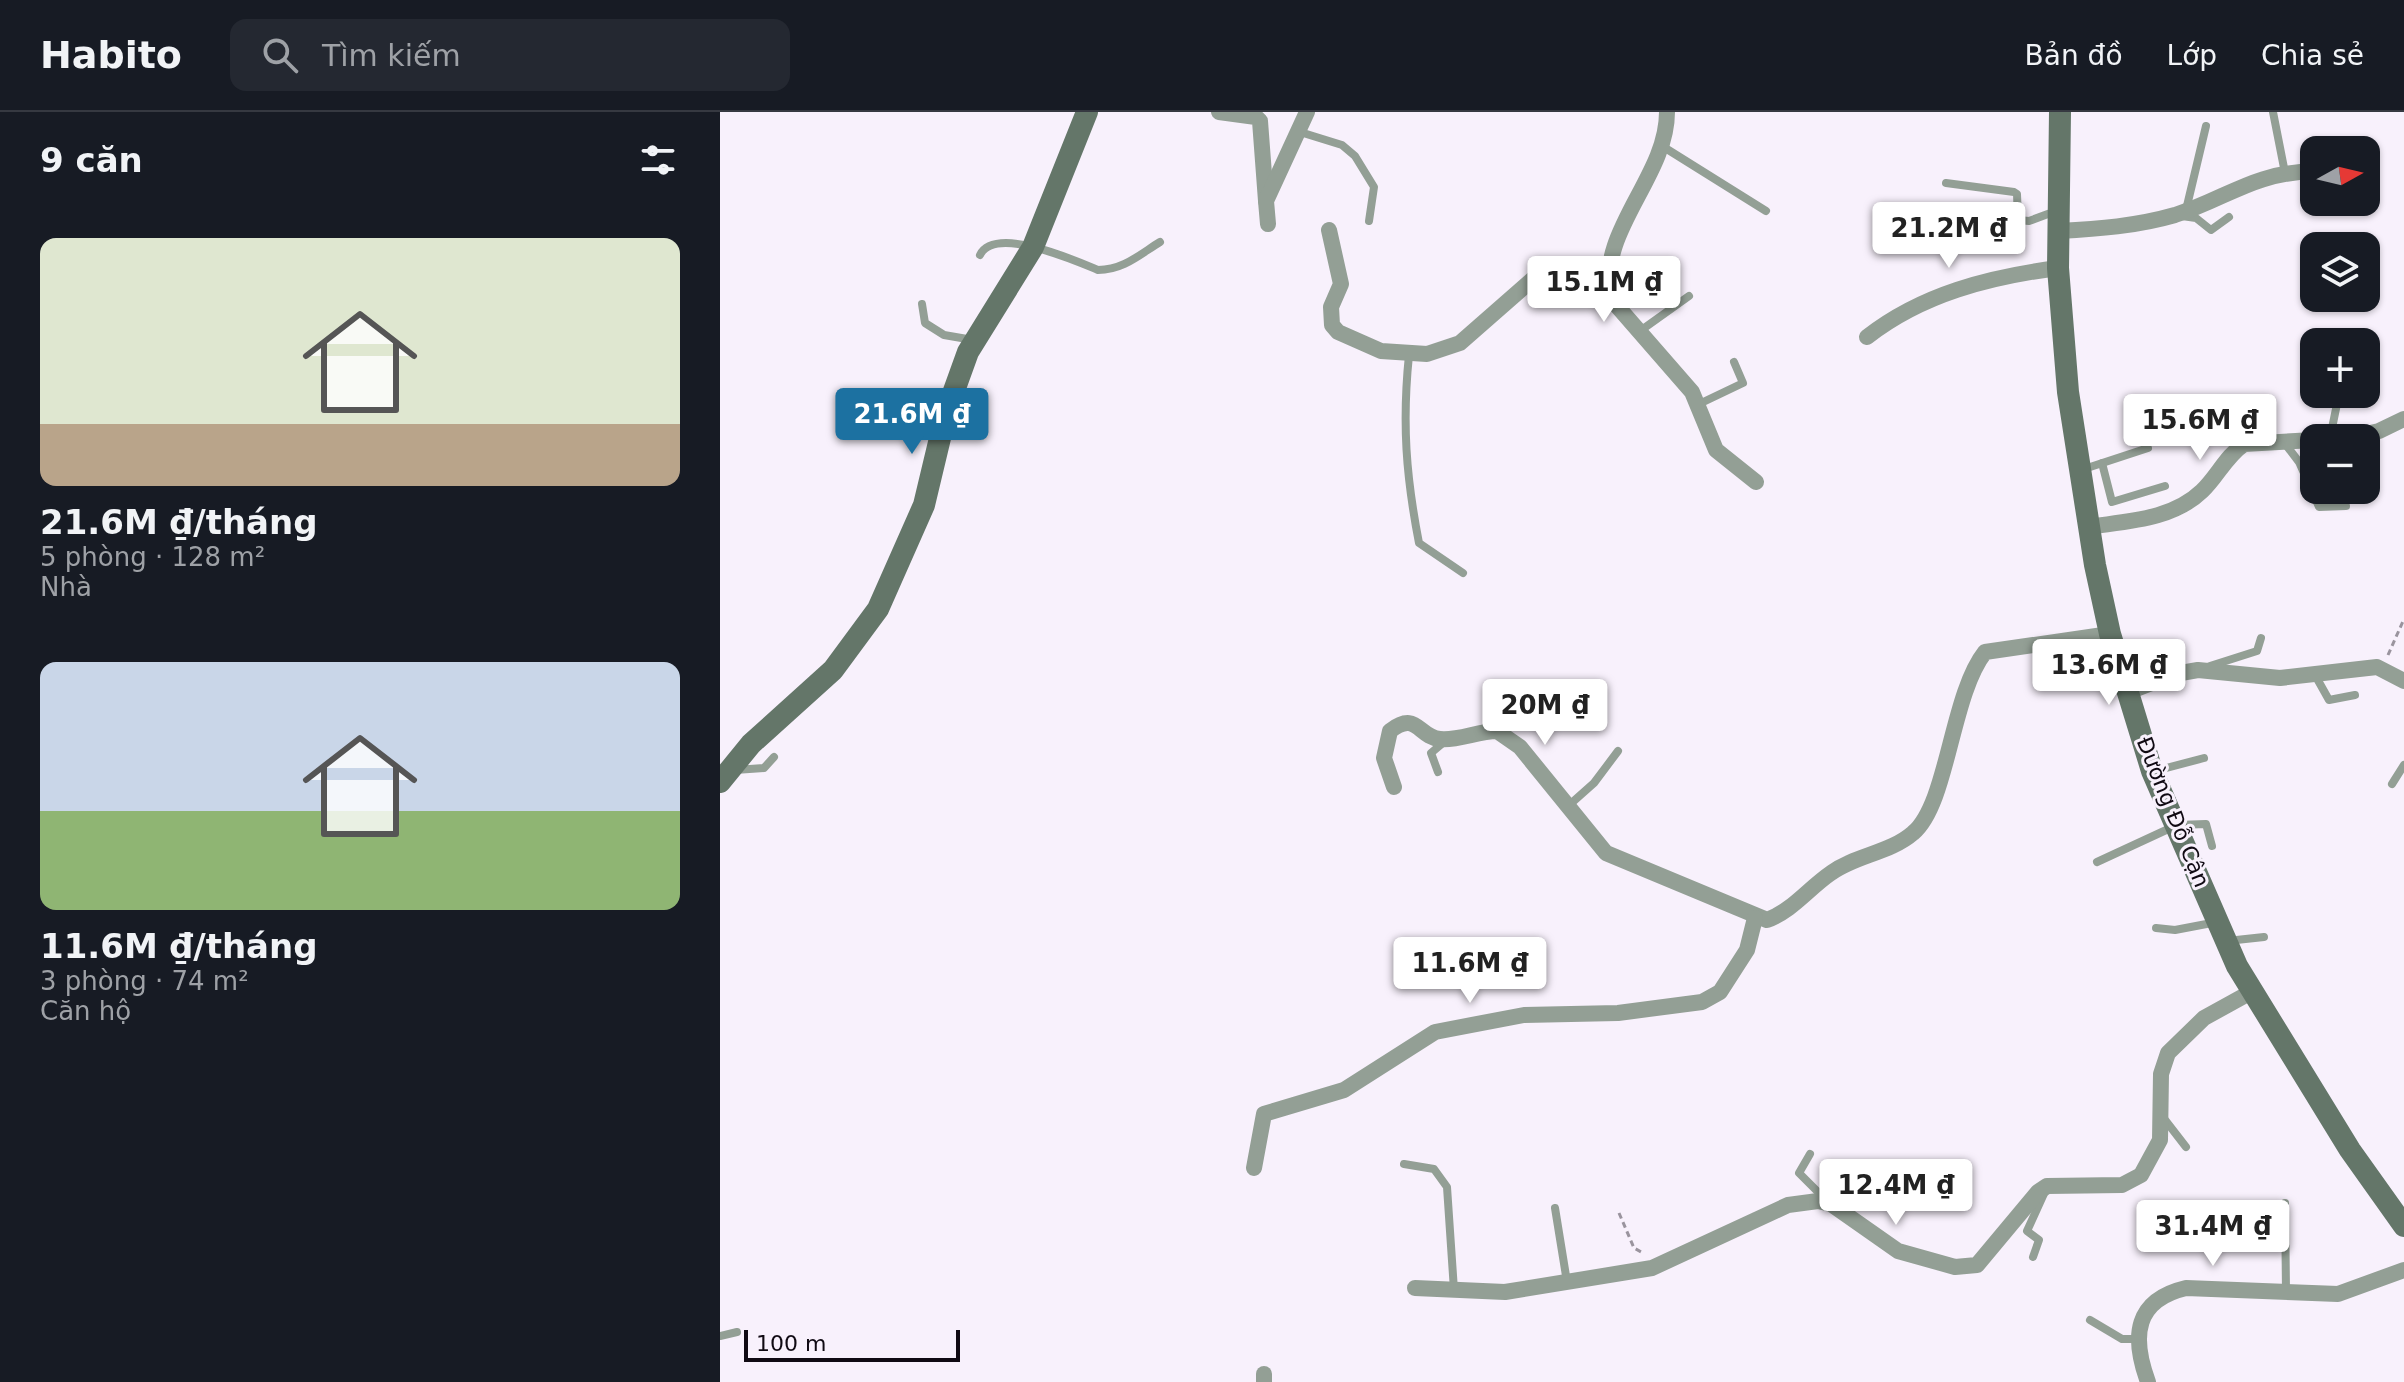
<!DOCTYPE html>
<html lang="vi">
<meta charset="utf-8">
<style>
:root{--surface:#171b24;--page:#242831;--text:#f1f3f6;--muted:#9ea1a6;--line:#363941;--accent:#1c71a1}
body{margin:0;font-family:"DejaVu Sans",sans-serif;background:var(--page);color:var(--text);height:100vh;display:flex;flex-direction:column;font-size:30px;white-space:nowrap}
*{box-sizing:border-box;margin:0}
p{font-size:26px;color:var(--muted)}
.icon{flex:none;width:44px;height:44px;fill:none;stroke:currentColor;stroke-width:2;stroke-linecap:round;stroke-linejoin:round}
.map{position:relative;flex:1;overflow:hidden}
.side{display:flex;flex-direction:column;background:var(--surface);width:720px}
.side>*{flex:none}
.needle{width:52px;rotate:82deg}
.controls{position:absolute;left:1580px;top:24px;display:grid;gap:16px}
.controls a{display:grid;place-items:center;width:80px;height:80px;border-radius:16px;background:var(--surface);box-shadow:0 2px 6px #0004;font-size:40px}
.scale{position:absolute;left:24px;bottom:20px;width:216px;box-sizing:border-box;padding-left:8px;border:4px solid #100a13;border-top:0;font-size:22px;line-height:28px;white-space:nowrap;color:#100a13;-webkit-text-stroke:6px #f8f1fc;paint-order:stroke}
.price{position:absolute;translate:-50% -68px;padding:0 18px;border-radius:8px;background:#fff;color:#222;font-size:26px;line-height:52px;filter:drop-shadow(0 2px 4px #0008)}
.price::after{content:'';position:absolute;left:50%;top:48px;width:24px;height:18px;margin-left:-12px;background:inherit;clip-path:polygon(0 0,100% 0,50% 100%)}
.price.current{background:var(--accent);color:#fff}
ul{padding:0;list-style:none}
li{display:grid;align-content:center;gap:16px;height:424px;padding:0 40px}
li span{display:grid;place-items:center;height:248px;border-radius:16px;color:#555}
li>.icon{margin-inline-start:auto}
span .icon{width:144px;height:144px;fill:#fffc;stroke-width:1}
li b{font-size:34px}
h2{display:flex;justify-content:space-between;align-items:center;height:96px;padding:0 40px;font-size:34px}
header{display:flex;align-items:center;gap:48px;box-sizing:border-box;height:112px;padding:0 40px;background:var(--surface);border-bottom:2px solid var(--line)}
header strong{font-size:38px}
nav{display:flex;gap:44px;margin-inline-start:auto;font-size:28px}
.search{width:560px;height:72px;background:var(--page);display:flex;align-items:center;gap:20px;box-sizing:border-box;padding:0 28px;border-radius:16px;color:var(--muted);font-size:30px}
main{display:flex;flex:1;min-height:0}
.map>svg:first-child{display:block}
</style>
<header>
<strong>Habito</strong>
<div class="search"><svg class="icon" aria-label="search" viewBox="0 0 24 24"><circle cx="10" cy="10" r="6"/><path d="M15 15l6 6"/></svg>Tìm kiếm</div>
<nav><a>Bản đồ</a><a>Lớp</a><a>Chia sẻ</a></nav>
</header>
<main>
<section class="side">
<h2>9 căn<svg class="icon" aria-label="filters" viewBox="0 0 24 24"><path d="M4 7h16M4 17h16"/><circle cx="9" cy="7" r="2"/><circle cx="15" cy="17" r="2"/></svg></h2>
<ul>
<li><span style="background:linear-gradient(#dfe7d0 75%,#b9a48a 0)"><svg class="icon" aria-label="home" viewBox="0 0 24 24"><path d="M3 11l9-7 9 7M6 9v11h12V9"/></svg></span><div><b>21.6M ₫/tháng</b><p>5 phòng · 128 m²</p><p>Nhà</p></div></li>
<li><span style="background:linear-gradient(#c9d6e8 60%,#8fb573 0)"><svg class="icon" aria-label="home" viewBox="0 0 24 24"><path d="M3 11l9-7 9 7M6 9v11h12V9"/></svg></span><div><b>11.6M ₫/tháng</b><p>3 phòng · 74 m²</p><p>Căn hộ</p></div></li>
</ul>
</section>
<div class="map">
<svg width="1684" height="1270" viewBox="0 0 1684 1270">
<rect width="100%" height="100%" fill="#f8f1fc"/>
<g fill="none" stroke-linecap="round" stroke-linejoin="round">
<g stroke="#9a949e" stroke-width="3" stroke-dasharray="6 4" stroke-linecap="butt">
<polyline points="1668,543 1684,507"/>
<polyline points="899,1101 914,1136 923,1141"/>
</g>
<g stroke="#939f95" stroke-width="8">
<polyline points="1553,0 1565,61"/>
<polyline points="580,20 622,33 635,44 654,75 649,109"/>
<polyline points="942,34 1046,99"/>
<polyline points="1226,71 1294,80 1297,82 1298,108 1309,109 1336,99"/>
<polyline points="1466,98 1486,14"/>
<polyline points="1462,104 1476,106 1491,118 1509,105"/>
<path d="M260,143C275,113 354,148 378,158C403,158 419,143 440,130"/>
<polyline points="202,192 205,211 224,223 253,228"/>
<polyline points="920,219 969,184"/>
<path d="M689,243C682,311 686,364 699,431L743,461"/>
<polyline points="979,292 1023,271 1014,250"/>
<polyline points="1610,326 1619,282"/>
<polyline points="1563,329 1579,350 1599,395 1626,394"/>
<polyline points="1382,351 1392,390 1445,374"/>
<polyline points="1364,357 1428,336"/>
<polyline points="1490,554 1537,539 1541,526"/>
<polyline points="1595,563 1609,588 1635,583"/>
<polyline points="15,658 44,656 54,645"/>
<polyline points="1435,659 1484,646"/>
<polyline points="718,660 711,641 724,630"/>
<polyline points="1672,672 1684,653"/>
<polyline points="847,695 874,671 898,639"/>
<polyline points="1377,750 1457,713 1486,712 1492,734"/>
<polyline points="1436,816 1455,818 1497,810"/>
<polyline points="1507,829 1544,825"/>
<polyline points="1442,1004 1466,1035"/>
<polyline points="1090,1042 1079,1061 1105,1087"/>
<polyline points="684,1052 714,1057 727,1075 734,1178"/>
<polyline points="1565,1091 1566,1179"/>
<polyline points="835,1096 847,1170"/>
<polyline points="1313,1145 1319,1128 1307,1119 1327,1075"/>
<polyline points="1370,1208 1402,1227 1419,1227"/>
<polyline points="0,1224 17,1220"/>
</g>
<g stroke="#939f95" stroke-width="16">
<polyline points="499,0 536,5 540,9 546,89"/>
<path d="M947,0C947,66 876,119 891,187L972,280L996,338L1036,370"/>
<polyline points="548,112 546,89 587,0"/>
<polyline points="609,118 621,172 611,195 612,213 618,220 661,239 707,242 740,231 814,166 825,165 889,179"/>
<path d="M1339,119C1378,117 1417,114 1455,103C1508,86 1532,61 1594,59"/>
<path d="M1147,225C1202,182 1269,165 1338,156"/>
<polyline points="1630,326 1659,319 1684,307"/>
<path d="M1368,415C1407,409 1452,408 1482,379C1497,365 1506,344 1524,332L1594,328"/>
<polyline points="1408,580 1455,562 1478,558 1560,566 1657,555 1684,569"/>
<path d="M674,675L664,646L670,619C697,598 698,625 720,627C738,629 758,619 777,619L800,635L886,741L1047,808C1072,799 1089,776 1111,761C1136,743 1170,741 1193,721C1228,692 1231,583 1265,540L1390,522"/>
<polyline points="534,1056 544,1002 624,978 715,920 804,903 898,901 982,890 1000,880 1027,838 1035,806"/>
<polyline points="695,1176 785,1180 932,1156 1068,1093 1098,1089 1111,1092 1178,1139 1235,1155 1257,1153 1318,1080 1327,1074 1402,1073 1421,1063 1440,1028 1441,962 1448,941 1484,906 1533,879"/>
<polyline points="544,1262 544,1270"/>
<path d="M1428,1270C1411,1224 1415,1188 1466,1176L1618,1182L1684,1158"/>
</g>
<g stroke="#647669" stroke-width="22">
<polyline points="1340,0 1338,156 1348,280 1375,453 1390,522 1432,659 1517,854 1630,1038 1684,1114"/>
<polyline points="0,670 31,632 113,558 158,497 204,393 226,301 248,240 313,135 367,0"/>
</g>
</g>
<g text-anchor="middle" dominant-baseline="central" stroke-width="6" stroke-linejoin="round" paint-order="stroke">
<g font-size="22" fill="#100a13" stroke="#f8f1fc">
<text transform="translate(1453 700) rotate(68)">Đường Đỗ Cận</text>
</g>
</g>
</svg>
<div class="controls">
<a><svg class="needle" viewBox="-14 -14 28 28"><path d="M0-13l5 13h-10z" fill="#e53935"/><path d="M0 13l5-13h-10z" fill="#9ea1a6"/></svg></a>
<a><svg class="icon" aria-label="layers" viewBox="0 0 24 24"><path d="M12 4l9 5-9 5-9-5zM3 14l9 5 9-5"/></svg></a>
<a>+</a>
<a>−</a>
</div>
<div class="scale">100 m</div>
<b class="price" style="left:1229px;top:158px">21.2M ₫</b>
<b class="price" style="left:884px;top:212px">15.1M ₫</b>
<b class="price current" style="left:192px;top:344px">21.6M ₫</b>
<b class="price" style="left:1480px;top:350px">15.6M ₫</b>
<b class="price" style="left:1389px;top:595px">13.6M ₫</b>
<b class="price" style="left:825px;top:635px">20M ₫</b>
<b class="price" style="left:750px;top:893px">11.6M ₫</b>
<b class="price" style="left:1176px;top:1115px">12.4M ₫</b>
<b class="price" style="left:1493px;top:1156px">31.4M ₫</b>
</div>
</main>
